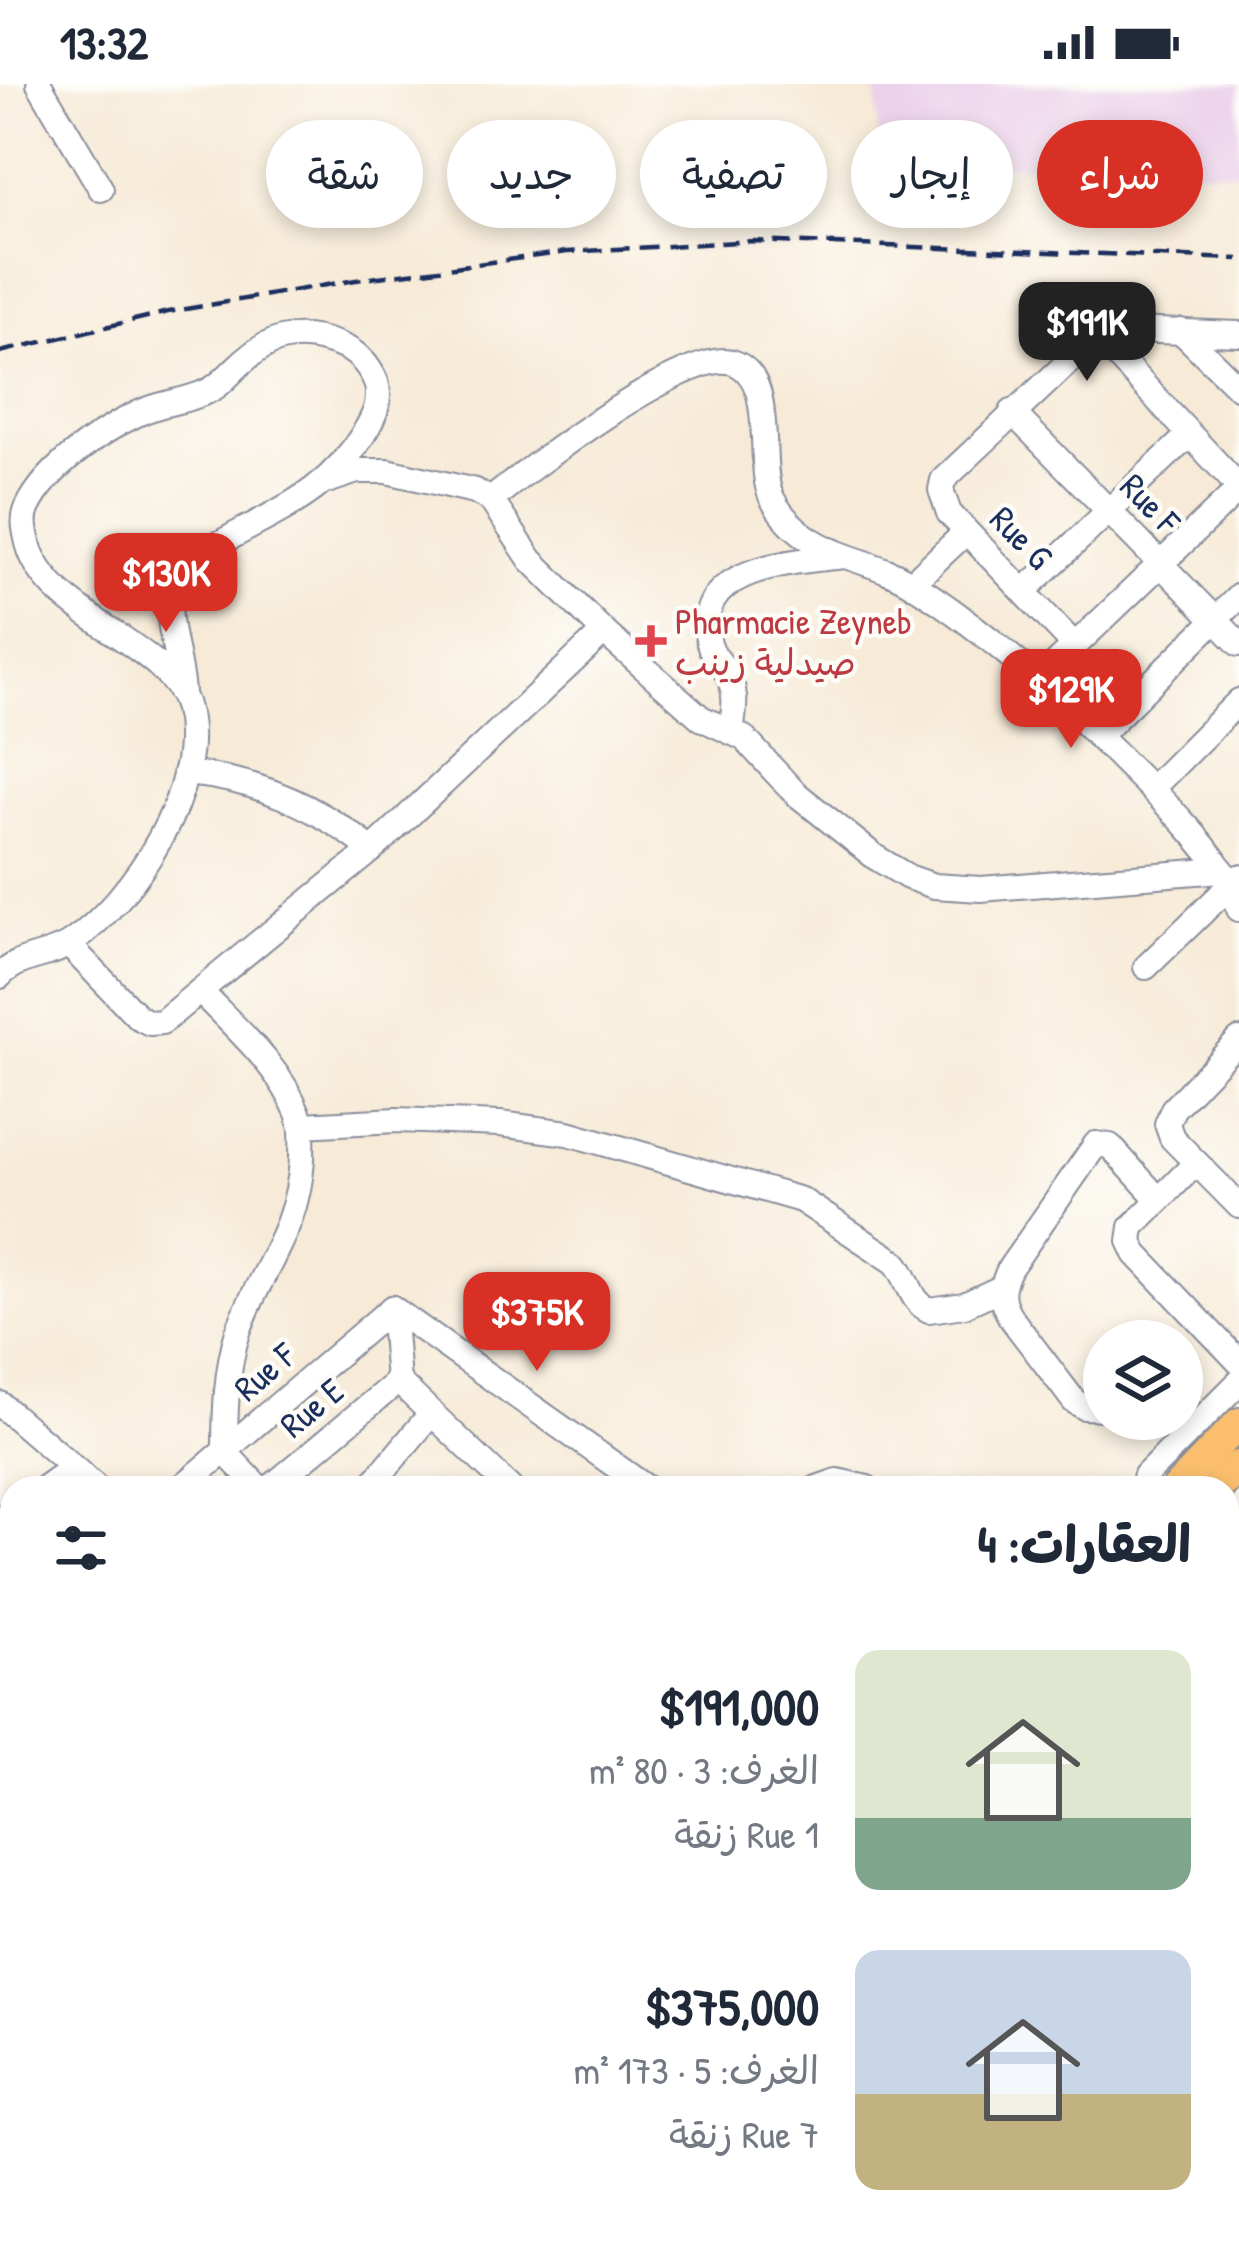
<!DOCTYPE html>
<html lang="ar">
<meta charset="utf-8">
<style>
:root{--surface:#fff;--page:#f2f2f3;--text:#1f2937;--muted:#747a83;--accent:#d93025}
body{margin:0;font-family:"Patrick Hand","Playpen Sans Arabic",sans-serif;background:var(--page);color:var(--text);direction:rtl;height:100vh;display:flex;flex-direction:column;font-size:45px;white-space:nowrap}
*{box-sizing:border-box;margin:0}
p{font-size:39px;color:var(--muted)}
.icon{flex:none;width:66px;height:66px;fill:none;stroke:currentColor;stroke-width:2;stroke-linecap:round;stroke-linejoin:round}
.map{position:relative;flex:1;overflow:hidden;direction:ltr}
.panel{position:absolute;left:0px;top:1392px;width:1239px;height:771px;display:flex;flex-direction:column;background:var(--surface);border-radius:36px 36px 0 0;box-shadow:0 6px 18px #0003;direction:rtl}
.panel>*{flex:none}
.top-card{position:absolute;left:36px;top:36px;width:1167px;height:108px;direction:rtl;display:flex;gap:24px}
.tools{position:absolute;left:1083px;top:1236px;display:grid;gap:24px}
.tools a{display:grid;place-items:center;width:120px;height:120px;border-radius:50%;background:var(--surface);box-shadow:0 6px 18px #0003;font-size:60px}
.price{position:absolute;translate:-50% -102px;padding:0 27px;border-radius:24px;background:var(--accent);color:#fff;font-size:39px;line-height:78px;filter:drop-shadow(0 3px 6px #0008)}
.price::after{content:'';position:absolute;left:50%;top:72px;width:36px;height:27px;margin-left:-18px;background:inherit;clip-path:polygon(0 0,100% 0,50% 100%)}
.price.active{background:#222;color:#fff}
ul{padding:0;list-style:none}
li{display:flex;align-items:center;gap:36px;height:300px;padding:0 48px}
li span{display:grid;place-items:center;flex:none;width:336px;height:240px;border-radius:24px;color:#555}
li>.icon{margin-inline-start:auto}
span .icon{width:144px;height:144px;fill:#fffc;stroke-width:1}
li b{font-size:51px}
h2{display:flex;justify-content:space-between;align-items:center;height:144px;padding:0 48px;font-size:51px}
.pill{padding:0 42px;border-radius:54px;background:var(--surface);box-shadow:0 6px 18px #0003;font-size:42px;line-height:108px}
.pill.active{background:var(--accent);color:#fff}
.status{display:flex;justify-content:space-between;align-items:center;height:84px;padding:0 60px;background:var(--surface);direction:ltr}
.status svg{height:33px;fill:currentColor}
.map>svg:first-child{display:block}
</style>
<div class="status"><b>13:32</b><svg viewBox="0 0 49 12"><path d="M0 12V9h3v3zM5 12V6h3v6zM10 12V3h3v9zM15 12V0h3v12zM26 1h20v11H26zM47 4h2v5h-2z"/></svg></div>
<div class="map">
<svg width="1239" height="2161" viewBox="0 0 1239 2161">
<rect width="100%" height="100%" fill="#fdfcf7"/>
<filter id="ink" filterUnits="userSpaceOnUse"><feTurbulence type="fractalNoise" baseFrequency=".00833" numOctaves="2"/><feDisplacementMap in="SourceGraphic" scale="24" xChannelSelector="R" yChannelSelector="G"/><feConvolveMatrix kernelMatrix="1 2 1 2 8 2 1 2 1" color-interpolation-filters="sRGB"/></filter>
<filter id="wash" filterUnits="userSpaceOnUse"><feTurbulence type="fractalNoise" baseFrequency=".004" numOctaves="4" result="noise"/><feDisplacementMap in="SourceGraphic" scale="48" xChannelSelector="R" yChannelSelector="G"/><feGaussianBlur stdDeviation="2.7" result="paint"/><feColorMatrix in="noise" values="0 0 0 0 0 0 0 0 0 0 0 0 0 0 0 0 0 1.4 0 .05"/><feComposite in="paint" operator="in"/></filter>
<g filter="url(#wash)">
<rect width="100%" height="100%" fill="#f7ebd8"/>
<polygon fill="#ecd1eb" points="875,0 1239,0 1239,88 880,78"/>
</g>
<g filter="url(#ink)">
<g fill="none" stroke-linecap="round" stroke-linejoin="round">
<defs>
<g id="minor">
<polyline points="39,0 101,105"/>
<polyline points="1181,247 1239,304"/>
<polyline points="1097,251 1239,403"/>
<polyline points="1012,328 1239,560"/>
<polyline points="330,396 357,387 387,387 475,407 491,416 531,476 604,548 701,634 744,654 794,708 875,773 908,793 934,802 981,805 1222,786"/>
<path d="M491,416C528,385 687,264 732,278C778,292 756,379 771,412C777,425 788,438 799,447C832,475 878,477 914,501C994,552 1062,616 1129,683C1160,714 1195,747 1220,784C1229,796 1233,811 1239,825"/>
<polyline points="912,499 966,448"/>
<polyline points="1024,507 1189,351"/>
<polyline points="1075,562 949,429 941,406 943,396 1097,251 1130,246 1239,250"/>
<polyline points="1040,595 1239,405"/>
<path d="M731,648C735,624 738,606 724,584C719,577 711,569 709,560C689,482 793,478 845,472"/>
<polyline points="1098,652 1239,512"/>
<path d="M185,689C256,695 316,721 372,766"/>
<polyline points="1151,705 1239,617"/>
<polyline points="69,861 138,933 150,939 162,938 372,766 604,548"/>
<polyline points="1146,883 1239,793"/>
<path d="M0,892C21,870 50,874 72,858C135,814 206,703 187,625C171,558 47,534 28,459C25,446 22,435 28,423C46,385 99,348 137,330C159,319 184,318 206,308C217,304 226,294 234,286C267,253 295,244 339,261C356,267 369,281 376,298C382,317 374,333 364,349C329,406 288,422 231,453C210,465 187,475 173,495C162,533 179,569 182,608"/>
<path d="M200,907C236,945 278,980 298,1029C304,1044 302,1059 302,1075C298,1148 260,1185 238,1248C226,1284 225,1330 225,1368L259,1404"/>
<polyline points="1239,956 1173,1025 1167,1040 1172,1054 1239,1122"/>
<path d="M302,1041L397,1036L500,1040L568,1049L801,1116L895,1178C909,1193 909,1217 929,1226L964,1221L1001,1204"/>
<polyline points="1196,1079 1132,1143 1130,1157 1136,1170 1239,1278"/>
<polyline points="392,1224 647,1404"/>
<polyline points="392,1224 398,1297"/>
<polyline points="398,1297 510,1404"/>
<polyline points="0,1320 97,1404"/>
<path d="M1104,1324L1084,1323L1074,1317L1011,1234C999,1215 1000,1204 1010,1184L1096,1060L1110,1062L1159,1116"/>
<polyline points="44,1404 72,1384"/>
<polyline points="181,1404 392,1224"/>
<polyline points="270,1404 398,1297"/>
<polyline points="369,1404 430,1331"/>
<polyline points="817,1404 837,1397 867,1404"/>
<polyline points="1142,1404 1146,1391 1239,1298"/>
<polyline points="0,1435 12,1427"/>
<polyline points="0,1515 12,1526"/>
<polyline points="0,1714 12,1726"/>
<polyline points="0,1762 12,1749"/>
<polyline points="1227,1871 1239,1860"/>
<polyline points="0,1904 12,1916"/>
<polyline points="0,1967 12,1954"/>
<polyline points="1227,2012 1239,2026"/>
<polyline points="0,2040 12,2027"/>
<polyline points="260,2151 271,2161"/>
<polyline points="601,2151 602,2161"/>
<polyline points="675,2151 685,2161"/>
<polyline points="34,2161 43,2151"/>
<polyline points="190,2161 198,2151"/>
<polyline points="716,2161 720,2151"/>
<polyline points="794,2161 804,2151"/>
<polyline points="978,2161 989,2151"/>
</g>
<g id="major">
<polyline points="1177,1404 1239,1339"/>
<polyline points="1218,1404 1239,1382"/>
<polyline points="401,2161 411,2151"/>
<polyline points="457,2161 467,2151"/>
</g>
</defs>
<use href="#minor" stroke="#898d9b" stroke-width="28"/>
<use href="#major" stroke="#898d9b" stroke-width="34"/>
<use href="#minor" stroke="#fff" stroke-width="24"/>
<use href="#major" stroke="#fabe6e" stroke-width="30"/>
<polyline stroke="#1b2f5e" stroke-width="4.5" stroke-dasharray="18 9" stroke-linecap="butt" points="0,268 168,228 356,196 567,168 753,157 1239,175"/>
</g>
</g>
<path fill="#e0444e" stroke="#fdfcf7" stroke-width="4.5" d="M645 539h12v12h12v12h-12v12h-12v-12h-12v-12h12z"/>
<g text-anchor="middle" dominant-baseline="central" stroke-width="9" stroke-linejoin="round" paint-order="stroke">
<g font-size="36" fill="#1b2f5e" stroke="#fdfcf7">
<text transform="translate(1151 419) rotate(46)">Rue F</text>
<text transform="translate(1022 453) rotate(46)">Rue G</text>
<text transform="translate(264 1287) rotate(-41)">Rue F</text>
<text transform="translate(311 1323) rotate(-40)">Rue E</text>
</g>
<g font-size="36" fill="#be3a42" stroke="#fdfcf7" text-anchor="start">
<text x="675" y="536">Pharmacie Zeyneb<tspan x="675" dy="41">صيدلية زينب</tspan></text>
</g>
</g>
</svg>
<div class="tools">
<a><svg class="icon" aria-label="layers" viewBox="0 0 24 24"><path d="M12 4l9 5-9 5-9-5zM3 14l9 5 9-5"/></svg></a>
</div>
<b class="price active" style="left:1087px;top:300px">$191K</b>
<b class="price" style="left:166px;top:551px">$130K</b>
<b class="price" style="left:1071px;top:667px">$129K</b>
<b class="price" style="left:537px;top:1290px">$375K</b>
<div class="top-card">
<a class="pill active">شراء</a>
<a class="pill">إيجار</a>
<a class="pill">تصفية</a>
<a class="pill">جديد</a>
<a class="pill">شقة</a>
</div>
<section class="panel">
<h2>العقارات: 4<svg class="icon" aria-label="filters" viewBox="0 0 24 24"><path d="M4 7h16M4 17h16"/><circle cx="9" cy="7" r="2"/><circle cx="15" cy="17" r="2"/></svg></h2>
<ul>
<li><span style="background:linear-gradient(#dfe7d0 70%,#7fa58c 0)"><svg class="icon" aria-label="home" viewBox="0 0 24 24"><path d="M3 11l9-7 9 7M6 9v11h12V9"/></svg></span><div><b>$191,000</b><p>الغرف: 3 · 80 m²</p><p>Rue 1 زنقة</p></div></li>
<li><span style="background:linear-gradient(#c9d6e8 60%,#c2b280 0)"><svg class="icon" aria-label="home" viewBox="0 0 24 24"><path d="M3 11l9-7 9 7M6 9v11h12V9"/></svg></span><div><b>$375,000</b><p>الغرف: 5 · 173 m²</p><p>Rue 7 زنقة</p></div></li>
</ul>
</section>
</div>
